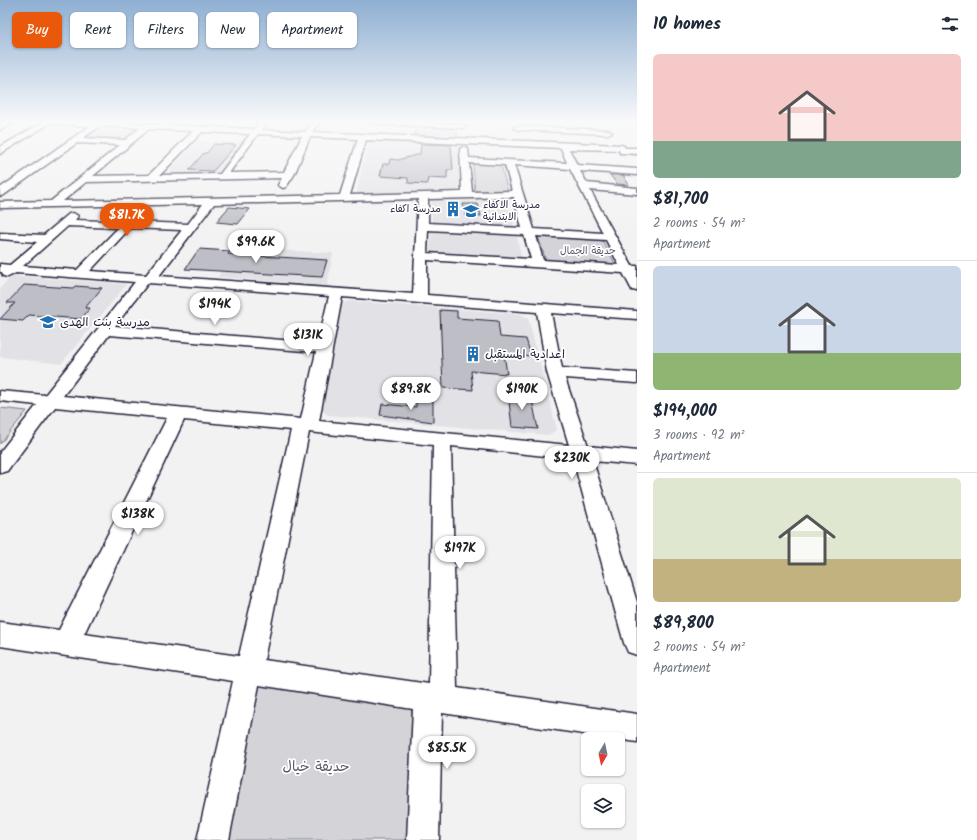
<!DOCTYPE html>
<meta charset="utf-8">
<style>
:root{--surface:#fff;--page:#f6f6f7;--text:#1f2937;--muted:#747a83;--line:#e0e1e3;--accent:#ea580c}
body{margin:0;font-family:Kalam,"Playpen Sans Arabic",sans-serif;background:var(--page);color:var(--text);height:100vh;display:flex;flex-direction:column;font-size:15px;white-space:nowrap}
*{box-sizing:border-box;margin:0}
p{font-size:13px;color:var(--muted)}
.icon{flex:none;width:22px;height:22px;fill:none;stroke:currentColor;stroke-width:2;stroke-linecap:round;stroke-linejoin:round}
.map{position:relative;flex:1;overflow:hidden}
.drawer{display:flex;flex-direction:column;background:var(--surface);width:340px}
.drawer>*{flex:none}
.hud{position:absolute;left:12px;top:12px;width:380px;height:36px;display:flex;gap:8px}
.needle{width:26px;rotate:189deg}
.controls{position:absolute;left:581px;top:732px;display:grid;gap:8px}
.controls a{display:grid;place-items:center;width:44px;height:44px;border-radius:6px;background:var(--surface);box-shadow:0 1px 3px #0004;font-size:20px}
.price{position:absolute;translate:-50% -34px;padding:0 9px;border-radius:14px;background:#fff;color:#222;font-size:13px;line-height:26px;filter:drop-shadow(0 1px 2px #0008)}
.price::after{content:'';position:absolute;left:50%;top:24px;width:12px;height:9px;margin-left:-6px;background:inherit;clip-path:polygon(0 0,100% 0,50% 100%)}
.price.selected{background:var(--accent);color:#fff}
ul{padding:0;list-style:none}
li{display:grid;align-content:center;gap:8px;height:212px;padding:0 16px}
li+li{border-top:1px solid var(--line)}
li span{display:grid;place-items:center;height:124px;border-radius:6px;color:#555}
li>.icon{margin-inline-start:auto}
span .icon{width:72px;height:72px;fill:#fffc;stroke-width:1}
li b{font-size:17px}
h2{display:flex;justify-content:space-between;align-items:center;height:48px;padding:0 16px;font-size:17px}
.pill{padding:0 14px;border-radius:6px;background:var(--surface);box-shadow:0 1px 3px #0004;font-size:14px;line-height:36px}
.pill.selected{background:var(--accent);color:#fff}
main{display:flex;flex:1;min-height:0}
.map>svg:first-child{display:block}
</style>
<main>
<div class="map">
<svg width="637" height="840" viewBox="0 0 637 840">
<rect width="100%" height="100%" fill="#f2f2f3"/>
<filter id="ink" filterUnits="userSpaceOnUse"><feTurbulence type="fractalNoise" baseFrequency=".025" numOctaves="2"/><feDisplacementMap in="SourceGraphic" scale="8" xChannelSelector="R" yChannelSelector="G"/><feConvolveMatrix kernelMatrix="1 2 1 2 8 2 1 2 1" color-interpolation-filters="sRGB"/></filter>
<g filter="url(#ink)">
<g fill="#e2e2e6">
<polygon points="369,139 458,142 459,192 356,195"/>
<polygon points="196,141 244,143 219,174 166,175"/>
<polygon points="506,196 515,229 432,224 431,198"/>
<polygon points="431,227 516,232 521,257 430,252"/>
<polygon points="235,248 333,253 327,286 218,277"/>
<polygon points="12,276 127,284 61,364 0,357 0,288"/>
<polygon points="349,301 520,314 528,318 557,430 548,435 328,415 321,409 341,304"/>
</g>
<g fill="#d3d3d8" stroke="#7a7a8a">
<polygon points="416,125 457,127 457,140 414,138"/>
<polygon points="102,126 140,128 124,141 83,139"/>
<polygon points="473,163 501,165 508,192 475,193"/>
<polygon points="538,236 602,240 616,265 546,261"/>
<polygon points="0,408 27,411 0,444"/>
<polygon points="259,685 412,707 409,840 225,840"/>
</g>
<g fill="#bebec6" stroke="#22223b">
<polygon points="214,144 236,145 213,171 189,170 204,153 207,153"/>
<polygon points="421,144 451,145 453,170 447,170 447,179 428,178 427,184 408,183 408,178 380,176 383,164 389,164 390,159 398,160 420,154"/>
<polygon points="610,175 623,175 629,185 617,184"/>
<polygon points="463,204 478,204 481,216 465,215"/>
<polygon points="229,207 250,209 238,224 216,222"/>
<polygon points="199,249 230,251 228,254 327,260 322,277 185,269"/>
<polygon points="24,285 73,288 75,286 102,288 85,308 90,308 81,319 29,315 23,321 0,319 15,303 7,303"/>
<polygon points="440,310 457,311 457,318 498,321 500,337 526,339 531,356 504,354 507,374 471,371 473,390 443,388"/>
<polygon points="508,393 531,395 538,429 512,427"/>
<polygon points="416,399 433,400 433,422 380,415 382,404 416,407"/>
</g>
<g fill="none" stroke-linecap="round" stroke-linejoin="round">
<defs>
<g id="minor">
<path d="M43,122H105L254,129L259,122H262L266,124L262,130L305,132L312,122H320L312,132L621,145L624,146L625,148H637V154L620,153L619,150L569,149L577,165L637,169V175L580,171L587,183L637,188V194L590,190L632,266H637V291L632,290L623,273L427,260V295L637,311V319L551,313L562,368L637,373V383L565,378L588,446L637,451V465L593,461L637,602V655L628,652L624,643L573,459L451,446L457,688L637,714V742L442,713L439,840H407L413,709L259,685L229,840H197L233,681L0,646V622L59,630L167,418L55,407L7,471L0,473V452L37,405L0,401V391L45,395L135,282L16,273L8,277L3,276L2,272H0V264L10,265L37,242L0,239V233L44,235L69,214L73,213L78,216L75,220L188,224L203,204L0,208V202L51,201L120,145L77,143L4,195L0,196V188L90,126L55,124L52,122L0,154V147ZM100,126L140,128L125,140L83,138ZM149,129L193,131L149,175L93,176ZM202,132L250,134L220,174L160,175ZM258,134L302,136L284,172L229,173ZM310,137L358,139L340,195L63,201L86,182L282,178L278,185L283,188L286,187L294,175ZM366,140L561,148L567,163L469,158L468,149L464,146L460,149L462,192L350,195ZM469,163L505,165L512,191L472,192ZM514,165L570,169L603,233L534,229ZM514,197L522,228L428,223V199ZM418,199L413,294L159,276L214,204ZM68,226L118,228L77,270L23,266ZM130,228L182,230L146,275L90,271ZM428,230L524,235L531,259L427,253ZM536,236L606,240L619,265L543,260ZM148,283L329,296L318,343L115,326ZM342,297L537,312L547,372L569,445L319,421ZM109,335L316,352L301,419L63,396ZM184,420L291,430L239,656L84,634ZM309,432L433,445L429,684L264,660Z"/>
<polygon points="370,122 463,124 467,126 463,128 374,124"/>
<polygon points="515,126 608,130 612,132 608,134 518,130 514,128"/>
</g>
<polygon id="major" points="5,122 17,122 0,130 0,124"/>
</defs>
<use href="#minor" stroke="#22223b" stroke-width="3"/>
<use href="#major" stroke="#22223b" stroke-width="3"/>
<use href="#minor" fill="#fff" fill-rule="evenodd"/>
<use href="#major" fill="#fff" fill-rule="evenodd"/>
</g>
</g>
<linearGradient id="sky" x2="0" y2="1"><stop stop-color="#8eafd2"/><stop offset="0.51" stop-color="#f9f9fa"/><stop offset="1" stop-color="#f9f9fa" stop-opacity="0"/></linearGradient>
<rect width="637" height="239" fill="url(#sky)"/>
<defs>
<symbol id="building-bare" viewBox="-9 -9 18 18"><path d="M-4-6H4V6H1V3H-1V6H-4ZM-2.5-4.3h1.7v1.8h-1.7ZM.8-4.3h1.7v1.8H.8ZM-2.5-1h1.7V.8h-1.7ZM.8-1h1.7V.8H.8Z" fill="#1f6fb2" stroke="#fff" stroke-width="2.5" paint-order="stroke"/></symbol>
<symbol id="school-bare" viewBox="-9 -9 18 18"><path d="M0-5L7-2L0 1L-7-2ZM-4 1L0 2.5L4 1V4Q0 6-4 4Z" fill="#1f6fb2" stroke="#fff" stroke-width="2.5" paint-order="stroke"/></symbol>
</defs>
<g fill-rule="evenodd">
<use href="#building-bare" x="442" y="198" width="22" height="22"/>
<use href="#school-bare" x="460" y="200" width="22" height="22"/>
<use href="#school-bare" x="37" y="311" width="22" height="22"/>
<use href="#building-bare" x="462" y="343" width="22" height="22"/>
</g>
<g text-anchor="middle" dominant-baseline="central" stroke-width="3.5" stroke-linejoin="round" paint-order="stroke">
<g font-size="10" fill="#22223b" stroke="#fff" text-anchor="start">
<text x="483" y="205">مدرسة الاكفاء<tspan x="483" dy="12">الابتدائية</tspan></text>
<text x="441" y="209" text-anchor="end">مدرسة اكفاء</text>
</g>
<g font-size="10" fill="#57576a" stroke="#fff">
<text x="588" y="251">حديقة الجمال</text>
</g>
<g font-size="12" fill="#22223b" stroke="#fff" text-anchor="start">
<text x="60" y="322">مدرسة بنت الهدی</text>
<text x="485" y="354">اعدادية المستقبل</text>
</g>
<g font-size="14" fill="#57576a" stroke="#fff">
<text x="316" y="767">حديقة خيال</text>
</g>
</g>
</svg>
<div class="controls">
<a><svg class="needle" viewBox="-14 -14 28 28"><path d="M0-13l5 13h-10z" fill="#e53935"/><path d="M0 13l5-13h-10z" fill="#747a83"/></svg></a>
<a><svg class="icon" aria-label="layers" viewBox="0 0 24 24"><path d="M12 4l9 5-9 5-9-5zM3 14l9 5 9-5"/></svg></a>
</div>
<b class="price selected" style="left:127px;top:237px">$81.7K</b>
<b class="price" style="left:256px;top:264px">$99.6K</b>
<b class="price" style="left:215px;top:326px">$194K</b>
<b class="price" style="left:308px;top:357px">$131K</b>
<b class="price" style="left:411px;top:411px">$89.8K</b>
<b class="price" style="left:522px;top:411px">$190K</b>
<b class="price" style="left:572px;top:480px">$230K</b>
<b class="price" style="left:138px;top:536px">$138K</b>
<b class="price" style="left:460px;top:570px">$197K</b>
<b class="price" style="left:447px;top:770px">$85.5K</b>
<div class="hud">
<a class="pill selected">Buy</a>
<a class="pill">Rent</a>
<a class="pill">Filters</a>
<a class="pill">New</a>
<a class="pill">Apartment</a>
</div>
</div>
<section class="drawer">
<h2>10 homes<svg class="icon" aria-label="filters" viewBox="0 0 24 24"><path d="M4 7h16M4 17h16"/><circle cx="9" cy="7" r="2"/><circle cx="15" cy="17" r="2"/></svg></h2>
<ul>
<li><span style="background:linear-gradient(#f6c9c9 70%,#7fa58c 0)"><svg class="icon" aria-label="home" viewBox="0 0 24 24"><path d="M3 11l9-7 9 7M6 9v11h12V9"/></svg></span><div><b>$81,700</b><p>2 rooms · 54 m²</p><p>Apartment</p></div></li>
<li><span style="background:linear-gradient(#c9d6e8 70%,#8fb573 0)"><svg class="icon" aria-label="home" viewBox="0 0 24 24"><path d="M3 11l9-7 9 7M6 9v11h12V9"/></svg></span><div><b>$194,000</b><p>3 rooms · 92 m²</p><p>Apartment</p></div></li>
<li><span style="background:linear-gradient(#dfe7d0 65%,#c2b280 0)"><svg class="icon" aria-label="home" viewBox="0 0 24 24"><path d="M3 11l9-7 9 7M6 9v11h12V9"/></svg></span><div><b>$89,800</b><p>2 rooms · 54 m²</p><p>Apartment</p></div></li>
</ul>
</section>
</main>
